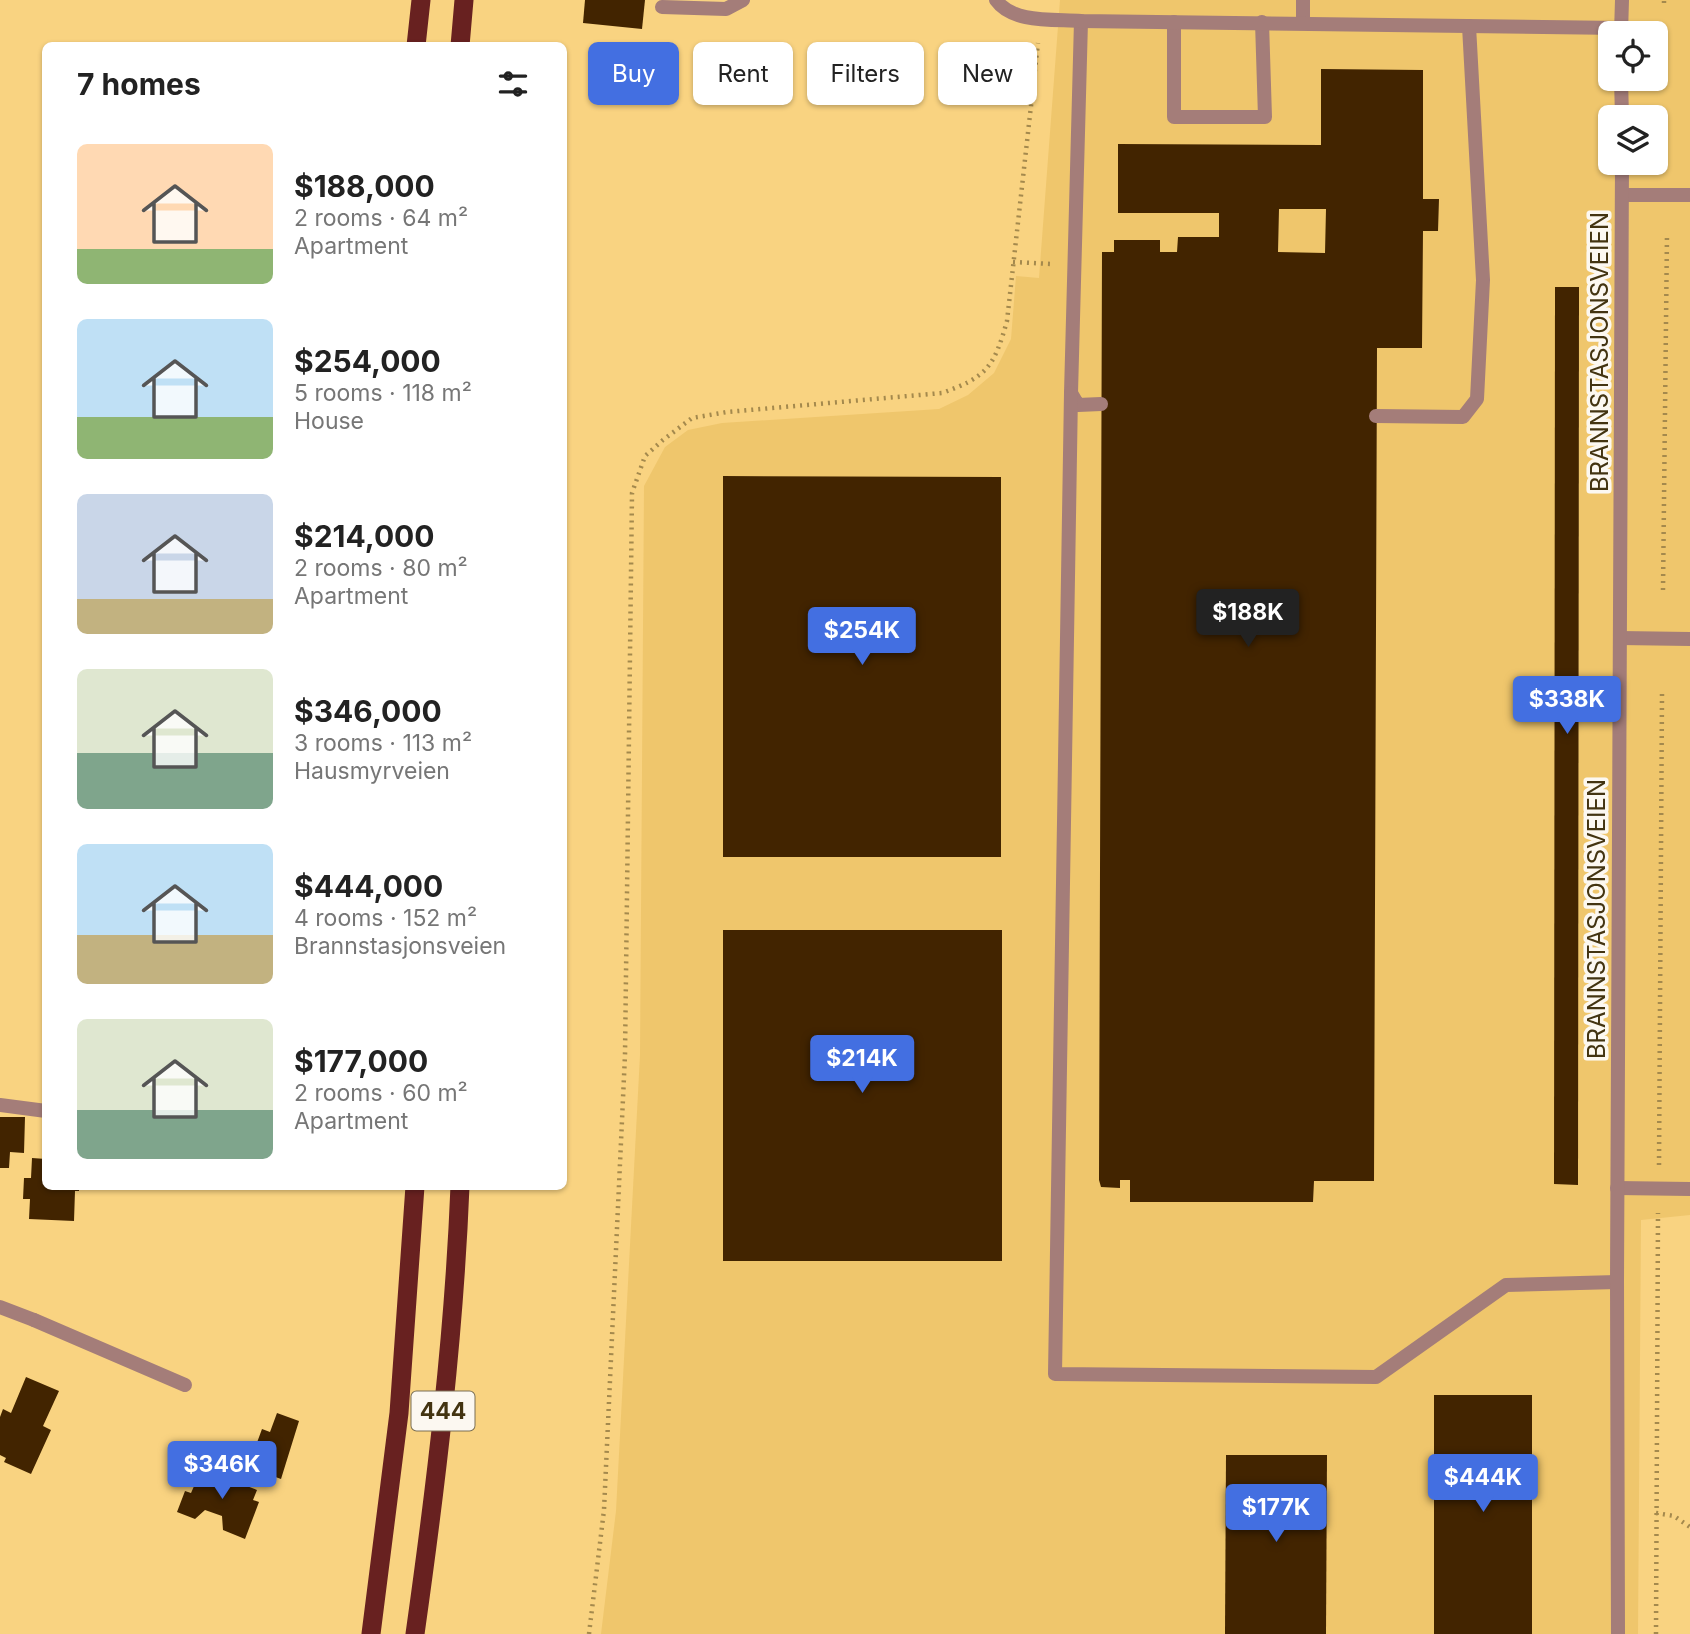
<!DOCTYPE html>
<meta charset="utf-8">
<style>
:root{--surface:#fff;--page:#f6f6f6;--text:#222;--muted:#767676;--accent:#436fe1}
body{margin:0;font-family:Inter,sans-serif;background:var(--page);color:var(--text);height:100vh;display:flex;flex-direction:column;font-size:26px;white-space:nowrap}
*{box-sizing:border-box;margin:0}
p{font-size:23px;color:var(--muted)}
.icon{flex:none;width:38px;height:38px;fill:none;stroke:currentColor;stroke-width:2;stroke-linecap:round;stroke-linejoin:round}
.map{position:relative;flex:1;overflow:hidden}
.panel{position:absolute;left:42px;top:42px;width:525px;height:1148px;display:flex;flex-direction:column;background:var(--surface);border-radius:10px;box-shadow:0 2px 5px #0004}
.panel>*{flex:none}
.banner{position:absolute;left:588px;top:42px;width:665px;height:63px;display:flex;gap:14px}
.buttons{position:absolute;left:1598px;top:21px;display:grid;gap:14px}
.buttons a{display:grid;place-items:center;width:70px;height:70px;border-radius:10px;background:var(--surface);box-shadow:0 2px 5px #0004;font-size:35px}
.price{position:absolute;translate:-50% -60px;padding:0 16px;border-radius:7px;background:var(--accent);color:#fff;font-size:23px;line-height:46px;filter:drop-shadow(0 2px 4px #0008)}
.price::after{content:'';position:absolute;left:50%;top:42px;width:21px;height:16px;margin-left:-10px;background:inherit;clip-path:polygon(0 0,100% 0,50% 100%)}
.price.on{background:#222;color:#fff}
ul{padding:0;list-style:none}
li{display:flex;align-items:center;gap:21px;height:175px;padding:0 35px}
li span{display:grid;place-items:center;flex:none;width:196px;height:140px;border-radius:10px;color:#555}
li>.icon{margin-inline-start:auto}
span .icon{width:84px;height:84px;fill:#fffc;stroke-width:1}
li b{font-size:30px}
h2{display:flex;justify-content:space-between;align-items:center;height:84px;padding:0 35px;font-size:30px}
.tag{padding:0 24px;border-radius:10px;background:var(--surface);box-shadow:0 2px 5px #0004;font-size:24px;line-height:63px}
.tag.on{background:var(--accent);color:#fff}
.map>svg:first-child{display:block}
</style>
<div class="map">
<svg width="1690" height="1634" viewBox="0 0 1690 1634">
<rect width="100%" height="100%" fill="#f9d381"/>
<path fill="#efc66c" fill-rule="evenodd" d="M1060,0H1690V1215L1641,1220L1638,1634H601L616,1511L640,1055L644,486L665,447L688,430L722,423L939,409L968,395L994,373L1011,339L1016,276L1039,278ZM1610,33H1656V79H1610ZM1610,117H1656V163H1610Z"/>
<g fill="#422400" fill-rule="evenodd">
<polygon points="585,0 645,0 642,29 583,23"/>
<path d="M1321,69L1423,70V199H1439L1438,231H1423L1422,348H1377L1374,1181H1314L1313,1202H1130V1180H1120V1188L1101,1187L1099,1180L1102,252H1114V240H1160V252H1177L1178,237H1219V213H1118V144L1321,145ZM1279,209H1326L1325,253L1278,252Z"/>
<polygon points="1555,287 1579,287 1578,1185 1554,1184"/>
<polygon points="723,476 1001,477 1001,857 723,857"/>
<rect x="723" y="930" width="279" height="331"/>
<polygon points="0,1117 25,1117 24,1153 10,1152 9,1168 0,1168"/>
<polygon points="32,1158 46,1159 46,1186 79,1186 79,1191 75,1191 74,1221 29,1219 30,1199 23,1199 24,1178 31,1178"/>
<polygon points="26,1377 59,1391 43,1426 51,1430 31,1474 4,1462 6,1458 0,1455 0,1417 3,1409 11,1413"/>
<rect x="1434" y="1395" width="98" height="239"/>
<polygon points="277,1413 299,1421 281,1479 248,1467 262,1429 270,1432"/>
<polygon points="1226,1455 1327,1455 1326,1634 1225,1634"/>
<polygon points="202,1468 220,1475 222,1468 242,1476 239,1483 257,1490 253,1500 259,1502 245,1539 223,1530 222,1516 205,1510 195,1519 177,1512 185,1491 191,1493"/>
</g>
<g fill="none" stroke-linecap="round" stroke-linejoin="round">
<g stroke="#a4894d" stroke-width="4.5" stroke-dasharray="2 5" stroke-linecap="butt">
<polyline points="1664,3 1664,0"/>
<polyline points="1013,262 1051,264"/>
<polyline points="1663,590 1667,234"/>
<polyline points="1659,1165 1662,694"/>
<polyline points="1656,1513 1674,1516 1690,1527"/>
<path d="M589,1634L604,1510L625,1055L632,493L645,456L663,440L692,418L727,412L942,393C987,377 994,367 1007,321L1038,43"/>
<polyline points="1656,1634 1658,1213"/>
</g>
<g stroke="#a47d79" stroke-width="14">
<polyline points="662,7 726,9 743,0"/>
<polyline points="1081,21 1071,393 1078,405 1101,404"/>
<polyline points="1174,22 1174,117 1265,117 1262,22"/>
<polyline points="1303,22 1303,0"/>
<polyline points="1622,195 1690,195"/>
<polyline points="1071,393 1055,1374 1376,1377 1506,1285 1617,1282"/>
<polyline points="1376,416 1463,417 1477,399 1483,280 1469,26"/>
<polyline points="1617,1188 1690,1189"/>
<polyline points="34,1320 185,1385"/>
</g>
<g stroke="#a47d79" stroke-width="14">
<path d="M996,0C1013,24 1055,19 1081,21L1621,28"/>
<polyline points="1621,33 1622,0"/>
<polyline points="1621,79 1622,117"/>
<polyline points="1620,638 1690,639"/>
<polyline points="0,1105 46,1111"/>
<polyline points="0,1307 34,1320"/>
<polyline points="1618,1634 1617,1282 1622,163"/>
</g>
<g stroke="#682120" stroke-width="19">
<polyline points="416,46 421,0"/>
<polyline points="460,46 464,0"/>
<polyline points="371,1634 399,1413 415,1186"/>
<path d="M415,1634C436,1485 454,1337 460,1186"/>
</g>
</g>
<g text-anchor="middle" dominant-baseline="central" stroke-width="7" stroke-linejoin="round" paint-order="stroke">
<rect fill="#fcf8f1" stroke="#7a6f54" stroke-width="2" x="411.5" y="1391.5" width="63" height="39" rx="5"/>
<g font-size="23" font-weight="bold" fill="#433411">
<text x="443" y="1411">444</text>
</g>
<g font-size="24" fill="#433411" stroke="#fcf8f1">
<text transform="translate(1599 352) rotate(-90)">BRANNSTASJONSVEIEN</text>
<text transform="translate(1596 919) rotate(-90)">BRANNSTASJONSVEIEN</text>
</g>
</g>
</svg>
<div class="buttons">
<a><svg class="icon" aria-label="locate" viewBox="0 0 24 24"><circle cx="12" cy="12" r="6"/><path d="M12 2v4M12 18v4M2 12h4M18 12h4"/></svg></a>
<a><svg class="icon" aria-label="layers" viewBox="0 0 24 24"><path d="M12 4l9 5-9 5-9-5zM3 14l9 5 9-5"/></svg></a>
</div>
<b class="price on" style="left:1248px;top:649px">$188K</b>
<b class="price" style="left:862px;top:667px">$254K</b>
<b class="price" style="left:1567px;top:736px">$338K</b>
<b class="price" style="left:862px;top:1095px">$214K</b>
<b class="price" style="left:222px;top:1501px">$346K</b>
<b class="price" style="left:1483px;top:1514px">$444K</b>
<b class="price" style="left:1276px;top:1544px">$177K</b>
<div class="banner">
<a class="tag on">Buy</a>
<a class="tag">Rent</a>
<a class="tag">Filters</a>
<a class="tag">New</a>
</div>
<section class="panel">
<h2>7 homes<svg class="icon" aria-label="filters" viewBox="0 0 24 24"><path d="M4 7h16M4 17h16"/><circle cx="9" cy="7" r="2"/><circle cx="15" cy="17" r="2"/></svg></h2>
<ul>
<li><span style="background:linear-gradient(#ffd9b3 75%,#8fb573 0)"><svg class="icon" aria-label="home" viewBox="0 0 24 24"><path d="M3 11l9-7 9 7M6 9v11h12V9"/></svg></span><div><b>$188,000</b><p>2 rooms · 64 m²</p><p>Apartment</p></div></li>
<li><span style="background:linear-gradient(#bfe0f5 70%,#8fb573 0)"><svg class="icon" aria-label="home" viewBox="0 0 24 24"><path d="M3 11l9-7 9 7M6 9v11h12V9"/></svg></span><div><b>$254,000</b><p>5 rooms · 118 m²</p><p>House</p></div></li>
<li><span style="background:linear-gradient(#c9d6e8 75%,#c2b280 0)"><svg class="icon" aria-label="home" viewBox="0 0 24 24"><path d="M3 11l9-7 9 7M6 9v11h12V9"/></svg></span><div><b>$214,000</b><p>2 rooms · 80 m²</p><p>Apartment</p></div></li>
<li><span style="background:linear-gradient(#dfe7d0 60%,#7fa58c 0)"><svg class="icon" aria-label="home" viewBox="0 0 24 24"><path d="M3 11l9-7 9 7M6 9v11h12V9"/></svg></span><div><b>$346,000</b><p>3 rooms · 113 m²</p><p>Hausmyrveien</p></div></li>
<li><span style="background:linear-gradient(#bfe0f5 65%,#c2b280 0)"><svg class="icon" aria-label="home" viewBox="0 0 24 24"><path d="M3 11l9-7 9 7M6 9v11h12V9"/></svg></span><div><b>$444,000</b><p>4 rooms · 152 m²</p><p>Brannstasjonsveien</p></div></li>
<li><span style="background:linear-gradient(#dfe7d0 65%,#7fa58c 0)"><svg class="icon" aria-label="home" viewBox="0 0 24 24"><path d="M3 11l9-7 9 7M6 9v11h12V9"/></svg></span><div><b>$177,000</b><p>2 rooms · 60 m²</p><p>Apartment</p></div></li>
</ul>
</section>
</div>
